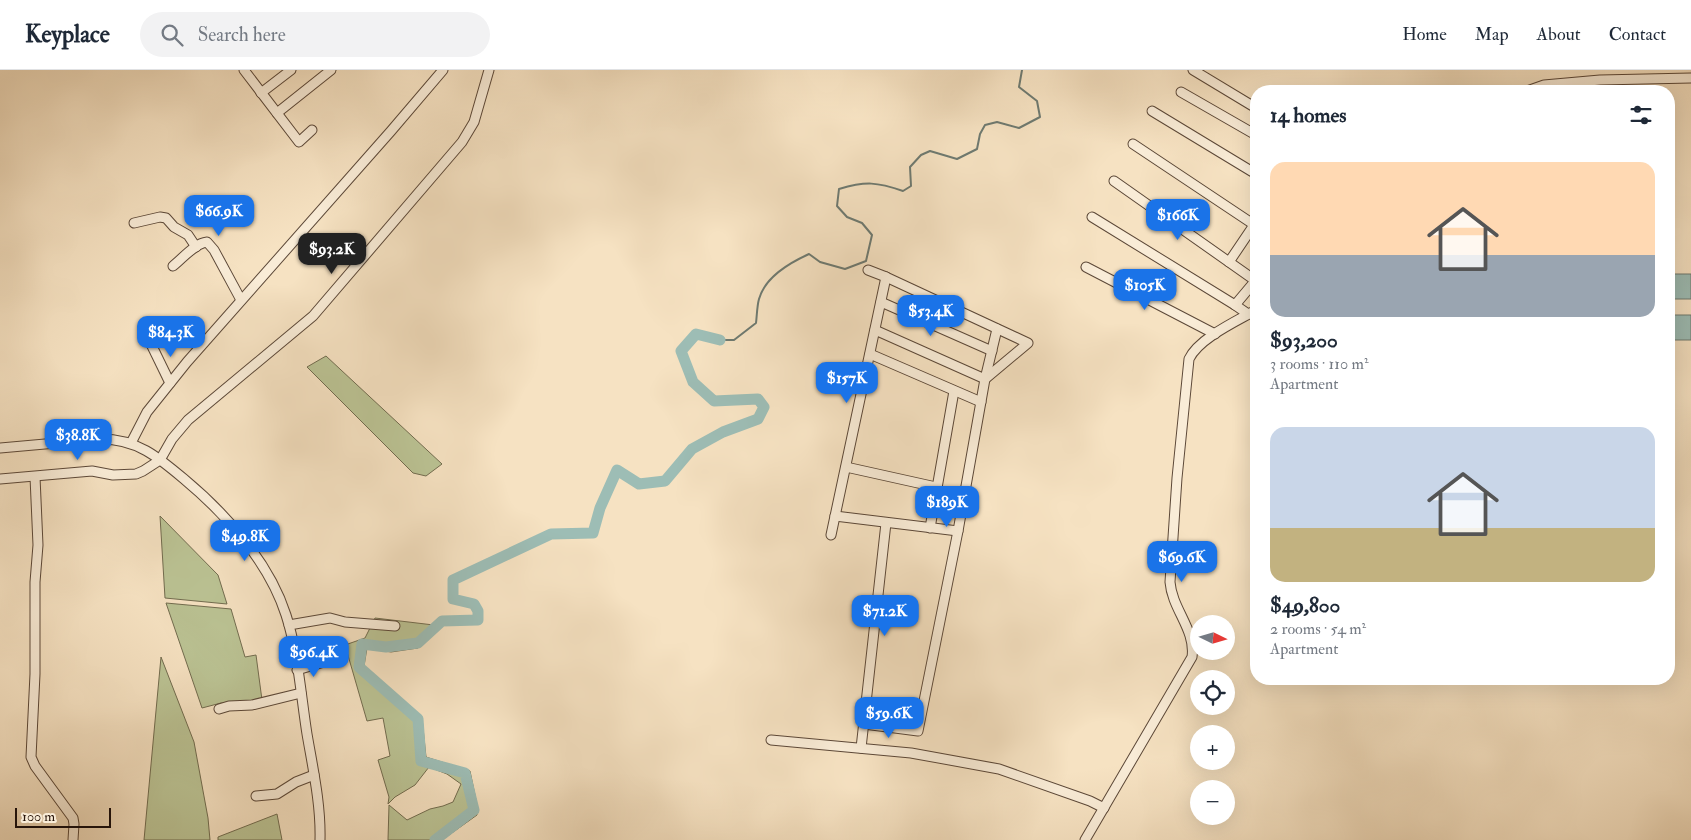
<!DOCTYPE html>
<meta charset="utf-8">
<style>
:root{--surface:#fff;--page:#f2f2f3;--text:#1f2937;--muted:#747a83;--line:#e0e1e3;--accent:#1a73e8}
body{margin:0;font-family:"IM FELL Double Pica",serif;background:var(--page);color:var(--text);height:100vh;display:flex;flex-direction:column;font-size:19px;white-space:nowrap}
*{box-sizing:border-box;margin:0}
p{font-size:16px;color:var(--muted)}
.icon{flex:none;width:28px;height:28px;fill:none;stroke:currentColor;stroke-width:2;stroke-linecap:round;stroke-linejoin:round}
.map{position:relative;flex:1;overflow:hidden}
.sheet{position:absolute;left:1250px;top:15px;width:425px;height:600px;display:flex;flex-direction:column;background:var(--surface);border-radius:20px;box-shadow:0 5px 20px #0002}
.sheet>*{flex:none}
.needle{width:32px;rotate:95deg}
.buttons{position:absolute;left:1190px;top:545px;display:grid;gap:10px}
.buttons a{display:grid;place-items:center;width:45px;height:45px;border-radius:50%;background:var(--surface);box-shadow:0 5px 20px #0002;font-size:25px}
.scale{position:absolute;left:15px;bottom:12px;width:96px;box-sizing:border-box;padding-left:5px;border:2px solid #28150a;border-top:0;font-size:14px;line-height:18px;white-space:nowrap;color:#28150a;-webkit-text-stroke:4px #f9ecd7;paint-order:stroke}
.price{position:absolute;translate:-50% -42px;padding:0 11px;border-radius:10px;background:var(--accent);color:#fff;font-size:16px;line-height:32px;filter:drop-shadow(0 1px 2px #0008)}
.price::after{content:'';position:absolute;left:50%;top:30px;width:15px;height:11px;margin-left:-8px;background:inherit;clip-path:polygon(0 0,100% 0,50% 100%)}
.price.selected{background:#222;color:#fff}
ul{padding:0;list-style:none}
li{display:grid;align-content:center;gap:10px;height:265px;padding:0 20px}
li span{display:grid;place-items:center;height:155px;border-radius:15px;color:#555}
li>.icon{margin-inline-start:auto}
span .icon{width:90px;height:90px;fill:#fffc;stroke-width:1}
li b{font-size:21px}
h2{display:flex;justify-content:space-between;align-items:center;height:60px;padding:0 20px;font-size:21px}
header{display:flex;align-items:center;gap:30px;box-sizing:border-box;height:70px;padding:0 25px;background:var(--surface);border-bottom:1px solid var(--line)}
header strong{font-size:24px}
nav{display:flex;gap:28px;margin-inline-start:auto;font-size:18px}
.search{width:350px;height:45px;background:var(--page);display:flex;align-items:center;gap:12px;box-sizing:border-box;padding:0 18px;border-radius:28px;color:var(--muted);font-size:19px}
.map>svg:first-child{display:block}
</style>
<header>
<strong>Keyplace</strong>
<div class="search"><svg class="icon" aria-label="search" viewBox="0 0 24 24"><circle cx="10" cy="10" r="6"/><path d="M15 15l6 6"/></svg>Search here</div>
<nav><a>Home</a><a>Map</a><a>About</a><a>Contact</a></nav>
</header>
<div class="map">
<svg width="1691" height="770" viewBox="0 0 1691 770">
<rect width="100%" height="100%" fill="#f6e2c2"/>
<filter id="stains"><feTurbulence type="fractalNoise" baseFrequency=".004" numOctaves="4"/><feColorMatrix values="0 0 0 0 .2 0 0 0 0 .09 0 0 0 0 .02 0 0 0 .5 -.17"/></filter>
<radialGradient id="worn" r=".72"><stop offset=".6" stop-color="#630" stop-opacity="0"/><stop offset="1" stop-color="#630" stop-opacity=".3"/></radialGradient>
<g fill="#bbc394" stroke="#726c4f">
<polygon points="326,286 442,394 426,406 413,403 307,297"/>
<polygon points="160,446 218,505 227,534 165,528"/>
<polygon points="166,533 231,539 245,587 256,585 262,630 246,636 221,633 202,638"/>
<polygon points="375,548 442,556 418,578 391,582 367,578 364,596 422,648 426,687 470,701 476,730 477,745 442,770 388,770 389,735 407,750 430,739 443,736 453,732 461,714 447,704 429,697 415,715 395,727 388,734 389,727 378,690 390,686 383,648 367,651 345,575 365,568"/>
<polygon points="161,587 194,672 208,748 210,770 144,770"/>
<polygon points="277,744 282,770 218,770 218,767"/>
</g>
<g fill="#9dbdb5" stroke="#6e7a71">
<rect x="1669" y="204" width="22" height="25"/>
<rect x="1669" y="245" width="22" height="25"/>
</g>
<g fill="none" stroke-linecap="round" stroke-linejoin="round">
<path stroke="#6e7a71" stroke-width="2" d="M720,270H734L756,253C757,245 757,236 759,229C765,207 789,193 809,184L820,192L845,199L866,191L872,165L862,153L847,147L837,136L839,119C866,111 877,112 903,121L911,116L910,97L921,85L930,81L957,89L977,79L980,64L985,55L997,52L1019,58L1040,47L1037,31L1019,17L1022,0"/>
<polyline stroke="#9dbdb5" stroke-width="11" points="435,770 474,740 465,703 421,691 418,649 359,597 362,574 386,577 418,573 442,551 478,550 478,541 474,534 453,529 453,510 551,464 593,463 600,438 617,400 639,414 665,411 692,379 723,362 758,349 764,337 758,329 714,331 693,312 681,281 696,264 720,270"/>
<defs>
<g id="minor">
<polyline points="244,0 299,72 312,60"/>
<polyline points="1193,0 1256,38"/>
<polyline points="1527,21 1544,15 1600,10 1691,8"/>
<polyline points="1181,22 1256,65"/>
<polyline points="261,23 291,0"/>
<polyline points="1152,41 1256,104"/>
<polyline points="277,43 331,0"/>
<polyline points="1133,74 1256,156"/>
<polyline points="1114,111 1256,211"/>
<polyline points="1092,147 1235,235 1248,244"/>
<polyline points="134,153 160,147 166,148 174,157 188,165 196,177"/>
<polyline points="1229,192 1256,152"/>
<path d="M173,196C182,189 195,173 207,172L214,180L241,230"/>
<polyline points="1086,197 1215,264"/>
<polyline points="868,200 886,207 1028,273 985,309 875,260"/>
<polyline points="881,232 992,281"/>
<polyline points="1235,235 1256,210"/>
<polyline points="151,274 170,313"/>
<polyline points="870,284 981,332"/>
<polyline points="131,373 147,342 187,292 391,61 443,0"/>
<path d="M0,378L101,369C137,369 158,387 184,409C226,444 269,492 286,545C298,582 301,626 307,664C313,699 321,735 320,770"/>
<polyline points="846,397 936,417"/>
<polyline points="35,407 38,475 35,512 35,604 31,687 35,696 73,748 74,754 73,770"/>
<polyline points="0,409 92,401 113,405 136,404 143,401 160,390 172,369 188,350 313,246 462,72 474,52 489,0"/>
<polyline points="835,446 958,461"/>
<polyline points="930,458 954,321"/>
<polyline points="831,465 886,207"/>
<polyline points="289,555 330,548 345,552 395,556"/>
<polyline points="297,600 324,592"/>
<polyline points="219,639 229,636 252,635 301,623"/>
<polyline points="864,654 918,661 958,461 985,309 997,259"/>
<polyline points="771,670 911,683 999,699 1090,731 1104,738"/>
<polyline points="861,678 886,453"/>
<polyline points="256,726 277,724 296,712 314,705"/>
<path d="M1085,770L1192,587C1196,560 1172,539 1170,512L1177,408L1189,289C1199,268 1237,251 1256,240"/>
</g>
</defs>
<use href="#minor" stroke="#5c4838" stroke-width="11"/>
<use href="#minor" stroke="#f9ecd7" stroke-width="9"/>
</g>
<rect width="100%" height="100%" filter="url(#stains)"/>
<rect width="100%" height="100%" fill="url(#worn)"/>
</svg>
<div class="buttons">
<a><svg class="needle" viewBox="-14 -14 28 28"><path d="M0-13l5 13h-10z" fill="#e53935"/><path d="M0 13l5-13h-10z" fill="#747a83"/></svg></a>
<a><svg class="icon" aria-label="locate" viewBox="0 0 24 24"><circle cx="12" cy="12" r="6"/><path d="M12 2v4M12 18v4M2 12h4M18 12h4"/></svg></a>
<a>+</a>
<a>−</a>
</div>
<div class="scale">100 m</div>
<b class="price" style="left:219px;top:167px">$66.9K</b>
<b class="price" style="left:1178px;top:171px">$166K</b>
<b class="price selected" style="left:332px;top:205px">$93.2K</b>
<b class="price" style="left:1145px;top:241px">$105K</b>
<b class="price" style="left:931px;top:267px">$53.4K</b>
<b class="price" style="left:171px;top:288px">$84.3K</b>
<b class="price" style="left:847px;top:334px">$157K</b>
<b class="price" style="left:78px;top:391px">$38.8K</b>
<b class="price" style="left:947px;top:458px">$189K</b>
<b class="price" style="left:245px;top:492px">$49.8K</b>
<b class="price" style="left:1182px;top:513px">$69.6K</b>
<b class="price" style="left:885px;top:567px">$71.2K</b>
<b class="price" style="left:314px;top:608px">$96.4K</b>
<b class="price" style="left:889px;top:669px">$59.6K</b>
<section class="sheet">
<h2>14 homes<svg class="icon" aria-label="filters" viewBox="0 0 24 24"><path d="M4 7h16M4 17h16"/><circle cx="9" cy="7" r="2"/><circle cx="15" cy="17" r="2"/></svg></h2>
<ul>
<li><span style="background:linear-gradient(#ffd9b3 60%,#9aa5b1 0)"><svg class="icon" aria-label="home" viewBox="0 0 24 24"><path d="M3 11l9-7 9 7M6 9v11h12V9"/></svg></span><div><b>$93,200</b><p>3 rooms · 110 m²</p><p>Apartment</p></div></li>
<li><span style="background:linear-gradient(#c9d6e8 65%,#c2b280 0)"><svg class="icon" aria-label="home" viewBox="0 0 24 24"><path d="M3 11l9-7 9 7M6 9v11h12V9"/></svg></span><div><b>$49,800</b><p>2 rooms · 54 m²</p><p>Apartment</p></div></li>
</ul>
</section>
</div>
